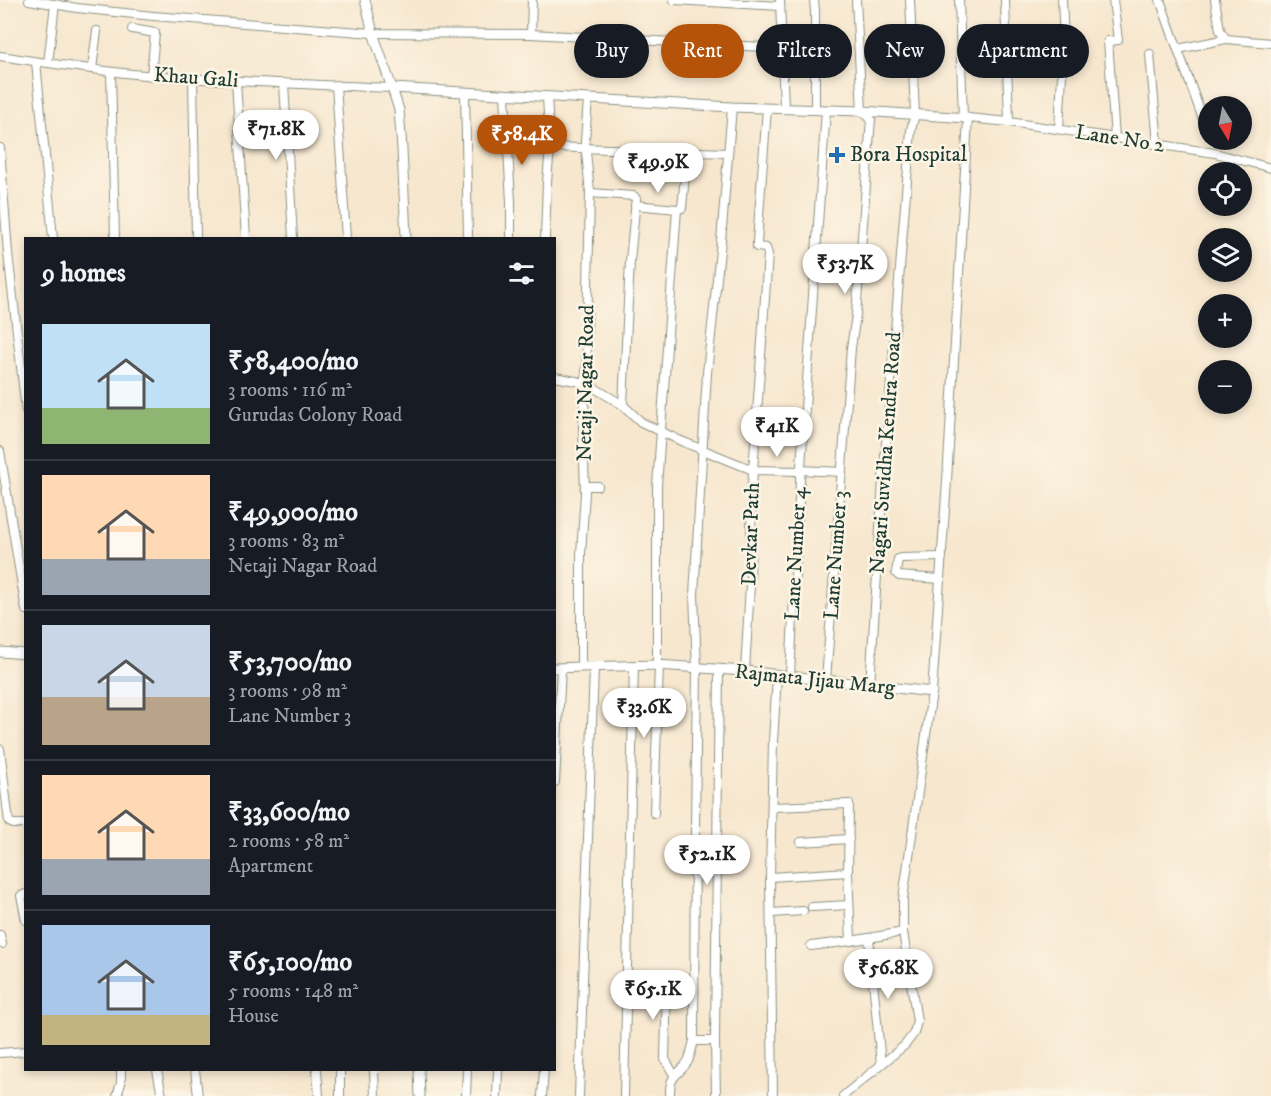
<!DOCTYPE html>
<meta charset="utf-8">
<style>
:root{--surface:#171b24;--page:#242831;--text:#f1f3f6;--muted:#9ea1a6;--line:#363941;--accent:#b45309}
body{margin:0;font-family:"IM FELL DW Pica",serif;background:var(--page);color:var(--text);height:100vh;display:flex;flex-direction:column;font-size:22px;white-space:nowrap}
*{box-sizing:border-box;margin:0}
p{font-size:20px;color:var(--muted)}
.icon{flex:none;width:33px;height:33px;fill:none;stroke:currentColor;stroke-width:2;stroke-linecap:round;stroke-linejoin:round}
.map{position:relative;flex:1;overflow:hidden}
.details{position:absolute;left:24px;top:237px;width:532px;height:834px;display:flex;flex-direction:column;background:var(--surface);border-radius:0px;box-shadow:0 3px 9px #0003}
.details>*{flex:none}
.hud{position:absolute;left:574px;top:24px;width:570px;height:54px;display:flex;gap:12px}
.needle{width:39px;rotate:170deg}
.controls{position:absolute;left:1198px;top:96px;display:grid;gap:12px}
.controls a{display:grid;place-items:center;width:54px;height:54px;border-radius:50%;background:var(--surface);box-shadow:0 3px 9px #0003;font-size:30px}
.price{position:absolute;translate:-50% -51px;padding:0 14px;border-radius:21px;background:#fff;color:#222;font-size:20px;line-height:39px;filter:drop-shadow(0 2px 3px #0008)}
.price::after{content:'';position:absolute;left:50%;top:36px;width:18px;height:14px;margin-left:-9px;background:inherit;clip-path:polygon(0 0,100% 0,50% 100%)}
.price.active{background:var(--accent);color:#fff}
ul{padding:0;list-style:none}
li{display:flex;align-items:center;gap:18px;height:150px;padding:0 18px}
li+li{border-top:2px solid var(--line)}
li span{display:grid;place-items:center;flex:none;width:168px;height:120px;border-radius:0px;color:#555}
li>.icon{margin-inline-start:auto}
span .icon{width:72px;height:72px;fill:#fffc;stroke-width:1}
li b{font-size:26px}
h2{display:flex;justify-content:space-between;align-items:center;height:72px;padding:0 18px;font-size:26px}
.pill{padding:0 21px;border-radius:27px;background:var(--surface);box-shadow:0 3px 9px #0003;font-size:21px;line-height:54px}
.pill.active{background:var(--accent);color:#fff}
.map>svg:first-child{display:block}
</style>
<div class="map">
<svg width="1271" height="1096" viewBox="0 0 1271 1096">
<rect width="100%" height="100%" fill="#fcf5e5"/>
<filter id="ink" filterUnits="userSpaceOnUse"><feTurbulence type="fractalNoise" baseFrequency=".0167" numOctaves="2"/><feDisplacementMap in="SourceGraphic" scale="12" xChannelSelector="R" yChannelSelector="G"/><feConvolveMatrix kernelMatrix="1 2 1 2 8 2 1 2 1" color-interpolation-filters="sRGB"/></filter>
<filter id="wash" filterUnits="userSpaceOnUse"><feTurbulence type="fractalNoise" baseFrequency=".008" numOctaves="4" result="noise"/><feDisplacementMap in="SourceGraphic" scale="24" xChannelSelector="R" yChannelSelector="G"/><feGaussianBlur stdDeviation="1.35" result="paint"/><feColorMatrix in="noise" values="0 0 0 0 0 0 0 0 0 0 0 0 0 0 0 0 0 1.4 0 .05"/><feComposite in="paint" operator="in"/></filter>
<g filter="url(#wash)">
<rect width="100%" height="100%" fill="#f7e7cf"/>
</g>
<g filter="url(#ink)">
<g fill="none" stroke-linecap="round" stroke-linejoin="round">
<defs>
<g id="minor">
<polyline points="29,0 77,8 153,16 373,33 531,34 781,48"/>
<polyline points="674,0 780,6"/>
<polyline points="780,0 784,109"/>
<polyline points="814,0 815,11 815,110"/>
<polyline points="959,0 963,118"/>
<polyline points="1005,0 1009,122"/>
<polyline points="1113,0 1118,40 1108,41 1115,138"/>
<polyline points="1160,0 1209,136"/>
<polyline points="1215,0 1220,30 1226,39 1271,43"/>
<polyline points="132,29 155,33 151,76"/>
<polyline points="531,34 532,0"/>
<polyline points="1178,49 1226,39"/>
<polyline points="1150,54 1158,144"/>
<path d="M0,56C48,63 97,71 145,75C228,82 310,84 392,88"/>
<polyline points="36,62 53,238"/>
<polyline points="48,63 55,4"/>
<polyline points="92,69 97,31"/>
<polyline points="111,72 115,238"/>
<polyline points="193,79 196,238"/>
<polyline points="236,81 246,238"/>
<polyline points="284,83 293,238"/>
<polyline points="336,85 346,238"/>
<polyline points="465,92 468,238"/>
<polyline points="505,95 511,202 511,238"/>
<polyline points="1059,129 1064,40 1062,0"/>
<polyline points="0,148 8,253 26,411"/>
<polyline points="508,149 550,147 728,153"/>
<polyline points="590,193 634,196 636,199 630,261 623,405"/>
<polyline points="635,205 677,209 682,208 687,152"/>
<polyline points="545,238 547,182 550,147 547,97"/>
<polyline points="555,377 586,383 623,405 641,422 681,441 753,470 800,471"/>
<polyline points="0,451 26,610"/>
<polyline points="800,470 842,472"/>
<polyline points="585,486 598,486"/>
<polyline points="940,579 899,576 896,573 898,559 901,558 942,557"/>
<polyline points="657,665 657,486 677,209"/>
<polyline points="581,667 581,554 585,493 583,426 586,383 590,193 585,141 588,99"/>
<polyline points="745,671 750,585 752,486 768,254 766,248 757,247 757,242 767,108"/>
<polyline points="790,676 800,480 826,110"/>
<polyline points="826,680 851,348 856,315 871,119 862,111 856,0"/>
<polyline points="870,685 883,481 911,130 915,114 910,0"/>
<polyline points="0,749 9,822 13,824 26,824"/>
<polyline points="555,782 561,668"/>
<polyline points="773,807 849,804 848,872 851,941"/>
<polyline points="654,813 659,666"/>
<polyline points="801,842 849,839"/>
<polyline points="770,877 848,872"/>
<polyline points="26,894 21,896 26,920"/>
<polyline points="812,907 849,905"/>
<polyline points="771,913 803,911"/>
<polyline points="0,935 2,944"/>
<polyline points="869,938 881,1064"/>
<polyline points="811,946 851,941 903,932"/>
<polyline points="667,984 665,1059 674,1075"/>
<polyline points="694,1041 715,1041"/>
<polyline points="0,1053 26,1051"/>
<polyline points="157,1070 162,1096"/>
<polyline points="195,1070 198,1096"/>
<polyline points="317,1070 319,1096"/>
<polyline points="340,1070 340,1096"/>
<polyline points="374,1070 375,1096"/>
<polyline points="117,1096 121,1083 121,1070"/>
<polyline points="466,1096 467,1070"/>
<polyline points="497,1096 498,1070"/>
<polyline points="542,1096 544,1070"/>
<polyline points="579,1096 594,667"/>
<polyline points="624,1096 634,665"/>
<path d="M670,1096C669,1072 680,1076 688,1061C691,1055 692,1047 694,1041L695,828L697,669L694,595L707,373L721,241L732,107"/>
<polyline points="716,1096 715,1041 719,670"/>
<polyline points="773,1096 770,877 773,742 777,675"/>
<polyline points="843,1096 905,1045 914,1033 917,1021 903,932 903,899 932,692 947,481 968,118 1009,122 1215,153 1271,168"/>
</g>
<g id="tertiary">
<polyline points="365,0 373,33 392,88 399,110 402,149 406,238"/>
<polyline points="392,88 732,107 862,111 968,118"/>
<polyline points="0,652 26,654"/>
<polyline points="555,668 581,667 657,665 745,671 932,692"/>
<polyline points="419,1070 420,1096"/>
</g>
</defs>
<use href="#minor" stroke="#8b9282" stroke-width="10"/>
<use href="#tertiary" stroke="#8b9282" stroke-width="11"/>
<use href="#minor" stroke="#fff" stroke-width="8"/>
<use href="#tertiary" stroke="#fff" stroke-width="9"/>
</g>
</g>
<path fill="#1f6fb2" stroke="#fcf5e5" stroke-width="2" d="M834 146h6v6h6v6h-6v6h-6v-6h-6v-6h6z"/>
<g text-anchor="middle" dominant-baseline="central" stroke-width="5" stroke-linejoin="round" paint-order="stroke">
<g font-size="21" fill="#1f3d34" stroke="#fcf5e5">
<text transform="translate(196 78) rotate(4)">Khau Gali</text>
<text transform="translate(1120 139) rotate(9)">Lane No 2</text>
<text transform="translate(586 383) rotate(-89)">Netaji Nagar Road</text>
<text transform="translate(886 453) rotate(-86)">Nagari Suvidha Kendra Road</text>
<text transform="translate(751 534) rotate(-88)">Devkar Path</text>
<text transform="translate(796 554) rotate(-87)">Lane Number 4</text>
<text transform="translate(836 555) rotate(-86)">Lane Number 3</text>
<text transform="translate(815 680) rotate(6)">Rajmata Jijau Marg</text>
</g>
<g font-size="21" fill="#1f3d34" stroke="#fcf5e5" text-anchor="start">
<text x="850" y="155">Bora Hospital</text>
</g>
</g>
</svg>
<div class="controls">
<a><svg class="needle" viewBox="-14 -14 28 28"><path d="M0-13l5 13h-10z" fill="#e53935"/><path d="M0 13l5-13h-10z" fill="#9ea1a6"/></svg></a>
<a><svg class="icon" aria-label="locate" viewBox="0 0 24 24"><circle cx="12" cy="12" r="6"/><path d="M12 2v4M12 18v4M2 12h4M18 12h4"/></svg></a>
<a><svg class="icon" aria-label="layers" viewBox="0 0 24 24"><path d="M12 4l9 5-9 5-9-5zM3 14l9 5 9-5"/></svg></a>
<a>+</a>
<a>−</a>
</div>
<b class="price" style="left:276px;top:161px">₹71.8K</b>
<b class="price active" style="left:522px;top:166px">₹58.4K</b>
<b class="price" style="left:658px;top:194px">₹49.9K</b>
<b class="price" style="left:845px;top:295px">₹53.7K</b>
<b class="price" style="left:777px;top:458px">₹41K</b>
<b class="price" style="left:644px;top:739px">₹33.6K</b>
<b class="price" style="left:707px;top:886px">₹52.1K</b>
<b class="price" style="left:888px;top:1000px">₹56.8K</b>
<b class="price" style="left:653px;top:1021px">₹65.1K</b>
<div class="hud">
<a class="pill">Buy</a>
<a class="pill active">Rent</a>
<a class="pill">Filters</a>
<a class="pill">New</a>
<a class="pill">Apartment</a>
</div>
<section class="details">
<h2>9 homes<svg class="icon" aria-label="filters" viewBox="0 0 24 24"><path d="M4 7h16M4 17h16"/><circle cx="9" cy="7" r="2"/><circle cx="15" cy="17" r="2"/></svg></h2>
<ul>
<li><span style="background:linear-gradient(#bfe0f5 70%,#8fb573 0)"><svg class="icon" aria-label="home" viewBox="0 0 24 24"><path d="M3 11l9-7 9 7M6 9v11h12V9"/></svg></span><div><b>₹58,400/mo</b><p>3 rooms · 116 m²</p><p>Gurudas Colony Road</p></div></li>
<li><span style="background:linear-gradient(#ffd9b3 70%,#9aa5b1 0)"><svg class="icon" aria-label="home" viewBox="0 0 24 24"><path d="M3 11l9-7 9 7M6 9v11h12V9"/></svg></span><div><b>₹49,900/mo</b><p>3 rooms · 83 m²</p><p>Netaji Nagar Road</p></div></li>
<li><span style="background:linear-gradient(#c9d6e8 60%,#b9a48a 0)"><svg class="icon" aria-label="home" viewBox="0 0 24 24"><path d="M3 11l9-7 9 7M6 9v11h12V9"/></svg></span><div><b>₹53,700/mo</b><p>3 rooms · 98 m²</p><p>Lane Number 3</p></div></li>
<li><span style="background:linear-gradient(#ffd9b3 70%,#9aa5b1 0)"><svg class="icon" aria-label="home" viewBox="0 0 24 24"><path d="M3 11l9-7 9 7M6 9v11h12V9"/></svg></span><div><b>₹33,600/mo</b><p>2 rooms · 58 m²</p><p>Apartment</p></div></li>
<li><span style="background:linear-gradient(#a9c7e8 75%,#c2b280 0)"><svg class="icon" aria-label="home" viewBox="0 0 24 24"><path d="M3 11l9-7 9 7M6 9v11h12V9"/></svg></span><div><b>₹65,100/mo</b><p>5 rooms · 148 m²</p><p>House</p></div></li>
</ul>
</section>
</div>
